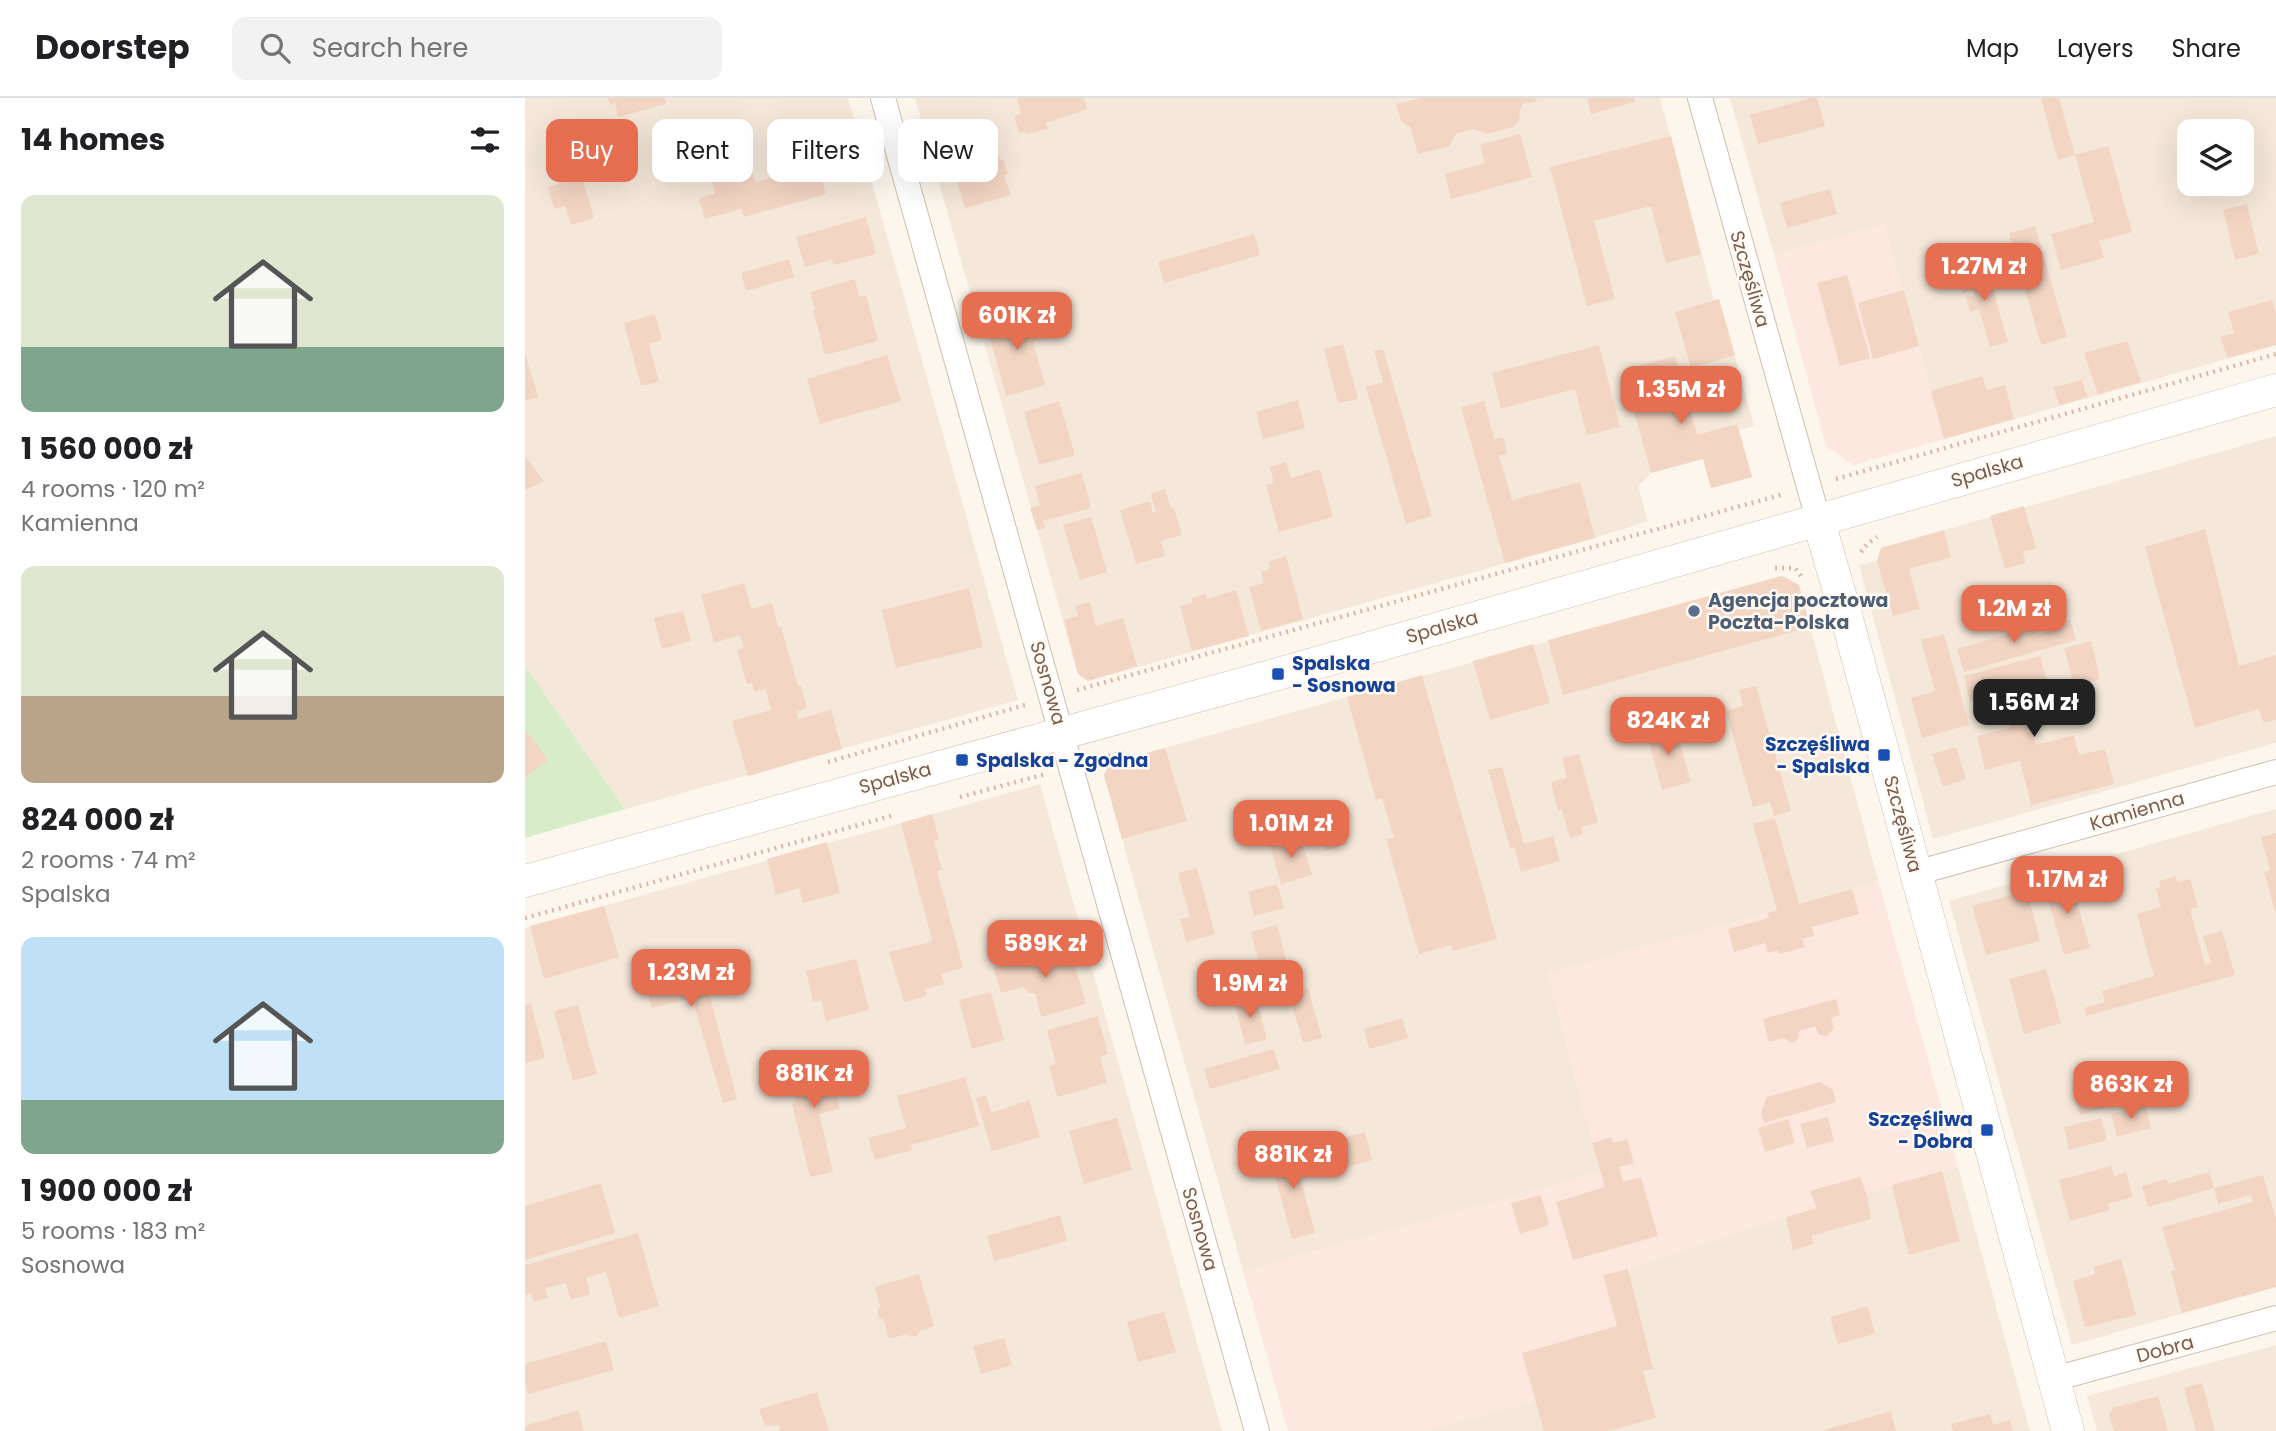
<!DOCTYPE html>
<meta charset="utf-8">
<style>
:root{--surface:#fff;--page:#f2f2f2;--text:#202124;--muted:#757577;--line:#e0e0e0;--accent:#e76f51}
body{margin:0;font-family:Poppins,sans-serif;background:var(--page);color:var(--text);height:100vh;display:flex;flex-direction:column;font-size:26px;white-space:nowrap}
*{box-sizing:border-box;margin:0}
p{font-size:23px;color:var(--muted)}
.icon{flex:none;width:38px;height:38px;fill:none;stroke:currentColor;stroke-width:2;stroke-linecap:round;stroke-linejoin:round}
.map{position:relative;flex:1;overflow:hidden}
.drawer{display:flex;flex-direction:column;background:var(--surface);width:525px}
.drawer>*{flex:none}
.banner{position:absolute;left:21px;top:21px;width:665px;height:63px;display:flex;gap:14px}
.tools{position:absolute;left:1652px;top:21px;display:grid;gap:14px}
.tools a{display:grid;place-items:center;width:77px;height:77px;border-radius:14px;background:var(--surface);box-shadow:0 7px 28px #0002;font-size:35px}
.price{position:absolute;translate:-50% -60px;padding:0 16px;border-radius:14px;background:var(--accent);color:#fff;font-size:23px;line-height:46px;filter:drop-shadow(0 2px 4px #0008)}
.price::after{content:'';position:absolute;left:50%;top:42px;width:21px;height:16px;margin-left:-10px;background:inherit;clip-path:polygon(0 0,100% 0,50% 100%)}
.price.on{background:#222;color:#fff}
ul{padding:0;list-style:none}
li{display:grid;align-content:center;gap:14px;height:371px;padding:0 21px}
li span{display:grid;place-items:center;height:217px;border-radius:14px;color:#555}
li>.icon{margin-inline-start:auto}
span .icon{width:126px;height:126px;fill:#fffc;stroke-width:1}
li b{font-size:30px}
h2{display:flex;justify-content:space-between;align-items:center;height:84px;padding:0 21px;font-size:30px}
.tag{padding:0 24px;border-radius:14px;background:var(--surface);box-shadow:0 7px 28px #0002;font-size:24px;line-height:63px}
.tag.on{background:var(--accent);color:#fff}
header{display:flex;align-items:center;gap:42px;box-sizing:border-box;height:98px;padding:0 35px;background:var(--surface);border-bottom:2px solid var(--line)}
header strong{font-size:33px}
nav{display:flex;gap:38px;margin-inline-start:auto;font-size:24px}
.search{width:490px;height:63px;background:var(--page);display:flex;align-items:center;gap:18px;box-sizing:border-box;padding:0 24px;border-radius:14px;color:var(--muted);font-size:26px}
main{display:flex;flex:1;min-height:0}
.map>svg:first-child{display:block}
</style>
<header>
<strong>Doorstep</strong>
<div class="search"><svg class="icon" aria-label="search" viewBox="0 0 24 24"><circle cx="10" cy="10" r="6"/><path d="M15 15l6 6"/></svg>Search here</div>
<nav><a>Map</a><a>Layers</a><a>Share</a></nav>
</header>
<main>
<section class="drawer">
<h2>14 homes<svg class="icon" aria-label="filters" viewBox="0 0 24 24"><path d="M4 7h16M4 17h16"/><circle cx="9" cy="7" r="2"/><circle cx="15" cy="17" r="2"/></svg></h2>
<ul>
<li><span style="background:linear-gradient(#dfe7d0 70%,#7fa58c 0)"><svg class="icon" aria-label="home" viewBox="0 0 24 24"><path d="M3 11l9-7 9 7M6 9v11h12V9"/></svg></span><div><b>1 560 000 zł</b><p>4 rooms · 120 m²</p><p>Kamienna</p></div></li>
<li><span style="background:linear-gradient(#dfe7d0 60%,#b9a48a 0)"><svg class="icon" aria-label="home" viewBox="0 0 24 24"><path d="M3 11l9-7 9 7M6 9v11h12V9"/></svg></span><div><b>824 000 zł</b><p>2 rooms · 74 m²</p><p>Spalska</p></div></li>
<li><span style="background:linear-gradient(#bfe0f5 75%,#7fa58c 0)"><svg class="icon" aria-label="home" viewBox="0 0 24 24"><path d="M3 11l9-7 9 7M6 9v11h12V9"/></svg></span><div><b>1 900 000 zł</b><p>5 rooms · 183 m²</p><p>Sosnowa</p></div></li>
</ul>
</section>
<div class="map">
<svg width="1751" height="1333" viewBox="0 0 1751 1333">
<rect width="100%" height="100%" fill="#fdf6ec"/>
<g fill="#f5e8da" fill-rule="evenodd">
<polygon points="0,0 323,0 493,602 100,711 0,568"/>
<polygon points="390,0 1135,0 1189,202 1194,201 1229,328 1214,332 1227,379 1186,390 1178,361 1126,375 1113,388 1123,423 1070,440 563,583 553,576"/>
<path d="M1205,0H1751V247L1419,341L1359,126L1249,157ZM1664,33H1717V86H1664Z"/>
<polygon points="1751,338 1751,645 1408,741 1334,467 1352,463 1356,450"/>
<polygon points="1257,478 1274,487 1353,782 1327,791 1252,812 1067,1045 1075,1074 718,1173 579,677 585,665"/>
<polygon points="515,686 697,1333 0,1333 0,830"/>
<polygon points="1751,711 1751,1189 1547,1247 1424,803"/>
<polygon points="1433,1069 1505,1333 900,1333 1128,1271 1103,1171 1261,1119"/>
<polygon points="1751,1247 1751,1333 1572,1333 1562,1298"/>
</g>
<g fill="#fde8e0">
<polygon points="1359,126 1419,341 1328,367 1301,348 1249,157"/>
<polygon points="1353,782 1433,1069 1261,1119 1103,1171 1128,1271 900,1333 763,1333 718,1173 1075,1074 1022,875 1327,791"/>
</g>
<polygon fill="#d8ecc9" points="0,568 100,711 0,740"/>
<g fill="#f3d5c3">
<polygon points="83,0 140,0 141,6 93,19 90,5 85,7"/>
<polygon points="492,0 559,0 562,11 521,25 523,31 501,36 500,34 494,35 489,18 496,16"/>
<polygon points="896,0 1011,0 1012,3 998,6 994,15 995,21 989,29 962,36 948,31 931,36 925,48 893,56 885,29 876,23 871,6"/>
<polygon points="1062,0 1109,0 1110,4 1066,16"/>
<polygon points="1286,0 1292,0 1300,28 1233,46 1225,17"/>
<polygon points="1516,0 1534,0 1550,57 1583,48 1607,134 1574,143 1579,160 1536,172 1526,136 1569,124 1550,57 1533,62"/>
<polygon points="995,36 1007,79 926,101 920,76 960,65 955,47"/>
<polygon points="101,37 108,60 83,67 76,44"/>
<polygon points="468,38 475,62 478,61 483,76 479,77 486,97 440,110 422,50"/>
<polygon points="1146,38 1176,156 1141,165 1126,108 1069,123 1090,201 1062,208 1025,69"/>
<polygon points="49,52 69,120 46,127 40,108 29,111 23,89 34,86 26,59"/>
<polygon points="225,65 230,84 292,66 301,96 219,119 216,111 180,121 174,100 190,96 185,76"/>
<polygon points="1305,91 1312,116 1262,130 1255,105"/>
<polygon points="1722,106 1734,156 1710,162 1698,112"/>
<polygon points="341,119 351,156 309,167 307,162 280,169 271,139"/>
<polygon points="1510,128 1542,239 1516,247 1484,135"/>
<polygon points="729,136 735,157 639,185 633,164"/>
<polygon points="264,161 269,179 221,193 216,175"/>
<polygon points="1461,167 1483,244 1465,249 1454,211 1445,214 1441,199 1450,197 1448,192 1438,195 1433,175"/>
<polygon points="1322,177 1345,260 1315,268 1292,185"/>
<polygon points="330,181 334,199 341,197 353,243 300,257 288,212 290,211 285,194"/>
<polygon points="1379,192 1394,248 1348,261 1333,205"/>
<polygon points="1194,201 1210,257 1166,270 1150,214"/>
<polygon points="1747,202 1751,215 1751,247 1703,260 1695,239 1709,235 1703,214"/>
<polygon points="509,212 517,241 508,244 520,287 481,298 461,226"/>
<polygon points="130,216 137,242 124,246 134,284 116,288 99,225"/>
<polygon points="1602,243 1616,284 1573,296 1559,255"/>
<polygon points="818,246 833,301 813,305 799,251"/>
<polygon points="1074,247 1095,329 1062,337 1050,291 976,311 967,275"/>
<polygon points="858,251 907,418 881,426 841,289 858,284 849,253"/>
<polygon points="0,255 13,299 0,303"/>
<polygon points="362,257 376,303 295,326 282,281"/>
<polygon points="1150,258 1172,337 1212,326 1227,379 1186,390 1178,361 1126,375 1098,272"/>
<polygon points="1457,278 1462,292 1480,287 1489,321 1419,341 1406,293"/>
<polygon points="1556,282 1563,299 1535,307 1528,290"/>
<polygon points="773,302 780,330 738,341 731,314"/>
<polygon points="534,303 550,357 514,367 499,314"/>
<polygon points="959,303 969,341 978,339 982,355 974,358 987,402 1055,384 1070,440 980,465 936,309"/>
<polygon points="0,358 19,383 0,392"/>
<polygon points="761,364 766,380 795,371 808,419 754,434 741,387 749,385 745,369"/>
<polygon points="557,375 566,410 518,423 520,430 512,432 505,410 515,407 510,388"/>
<polygon points="640,391 646,410 649,410 657,437 636,443 640,458 611,466 595,412 625,403 628,415 631,414 626,396"/>
<polygon points="1499,408 1511,450 1498,454 1501,465 1480,471 1465,418"/>
<polygon points="566,419 582,474 555,482 538,427"/>
<polygon points="1680,431 1714,568 1751,557 1751,622 1739,625 1733,611 1670,630 1620,449"/>
<polygon points="1419,432 1426,459 1384,471 1395,511 1368,518 1352,463 1356,450"/>
<polygon points="761,458 778,521 736,533 724,489 739,485 736,474 745,471 743,464"/>
<polygon points="1257,478 1274,487 1285,529 1038,597 1023,542"/>
<polygon points="219,485 226,511 247,505 253,529 256,529 273,588 276,588 282,610 271,614 273,621 306,612 317,651 223,678 207,623 246,612 241,591 230,594 227,585 222,586 212,552 219,550 215,537 189,545 176,497"/>
<polygon points="444,490 458,549 371,570 357,512"/>
<polygon points="711,492 724,538 667,553 655,508 668,505 666,500 681,496 682,501"/>
<polygon points="565,504 571,528 598,520 612,568 563,583 553,576 539,522 553,518 550,508"/>
<polygon points="158,513 166,543 137,551 129,520"/>
<polygon points="1545,522 1551,542 1439,574 1432,551 1490,534 1489,529 1507,523 1511,537 1533,531 1531,526"/>
<polygon points="1419,536 1444,627 1397,640 1386,600 1410,593 1396,542"/>
<polygon points="1566,543 1575,581 1549,588 1539,550"/>
<polygon points="1008,546 1025,605 965,622 948,563"/>
<polygon points="1515,558 1521,581 1506,585 1511,602 1500,605 1511,647 1549,637 1554,657 1580,651 1589,686 1506,707 1495,663 1460,672 1452,638 1485,630 1474,586 1463,589 1465,599 1445,604 1439,578"/>
<polygon points="897,577 972,841 928,853 926,847 894,856 861,741 869,739 857,700 851,702 822,599"/>
<polygon points="1231,588 1266,713 1249,718 1245,704 1228,709 1201,613 1218,608 1214,592"/>
<polygon points="1149,625 1166,684 1137,692 1121,634"/>
<polygon points="2,634 23,662 0,679 0,635"/>
<polygon points="1431,649 1441,681 1418,689 1407,656"/>
<polygon points="640,650 662,723 597,741 579,677 585,665"/>
<polygon points="1054,656 1073,724 1056,729 1058,736 1045,740 1037,711 1033,713 1026,684 1042,680 1037,660"/>
<polygon points="977,669 999,746 1028,738 1035,763 996,774 989,749 985,750 963,672"/>
<polygon points="809,701 822,746 801,752 797,738 787,741 782,726 792,723 788,707"/>
<polygon points="407,716 414,742 409,743 417,772 412,773 438,870 416,876 419,886 400,891 402,898 379,904 364,854 405,844 407,842 376,725"/>
<polygon points="1250,720 1274,806 1327,791 1334,816 1287,829 1289,838 1277,841 1280,849 1254,856 1253,852 1243,855 1240,845 1209,854 1203,831 1244,820 1242,815 1252,812 1228,726"/>
<polygon points="1751,735 1751,812 1750,813 1739,774 1745,772 1736,739"/>
<polygon points="775,738 787,777 756,786 745,747"/>
<polygon points="302,744 315,795 278,805 274,790 251,797 242,761"/>
<polygon points="672,770 690,836 661,844 655,821 665,819 653,775"/>
<polygon points="1651,778 1652,784 1665,781 1673,809 1665,811 1680,867 1686,865 1678,838 1697,833 1710,877 1561,918 1559,910 1580,904 1577,893 1629,878 1612,816 1636,809 1631,790 1635,789 1634,783"/>
<polygon points="1545,780 1565,850 1539,857 1519,787"/>
<polygon points="752,786 759,810 729,818 723,794"/>
<polygon points="1502,793 1515,843 1461,857 1447,808"/>
<polygon points="79,808 94,859 19,881 5,828"/>
<polygon points="752,827 766,882 741,889 738,878 722,882 718,865 733,861 726,834"/>
<polygon points="544,847 561,906 516,919 510,895 504,895 498,889 476,895 468,869"/>
<polygon points="158,858 160,866 175,862 212,1001 198,1005 167,900 127,910 116,869"/>
<polygon points="331,861 344,912 301,923 296,902 288,904 281,873"/>
<polygon points="1521,871 1536,925 1499,936 1484,881"/>
<polygon points="783,890 797,940 778,945 764,896"/>
<polygon points="466,894 479,942 447,951 434,902"/>
<polygon points="730,897 742,941 720,947 709,903"/>
<polygon points="1311,901 1315,917 1306,920 1309,929 1303,938 1294,937 1290,928 1274,933 1274,939 1270,944 1264,944 1259,940 1244,944 1238,921"/>
<polygon points="6,906 20,960 0,965 0,907"/>
<polygon points="53,907 72,976 48,983 29,913"/>
<polygon points="573,918 583,956 575,959 582,985 532,999 524,968 531,966 522,932"/>
<polygon points="877,920 883,940 844,951 839,931"/>
<polygon points="749,951 755,971 685,991 679,971"/>
<polygon points="302,958 315,1011 294,1016 308,1074 285,1079 267,1006 271,1005 262,968"/>
<polygon points="1577,971 1580,981 1602,975 1609,1002 1555,1017 1547,989 1560,986 1558,976"/>
<polygon points="440,979 454,1028 386,1047 387,1052 350,1062 343,1040 381,1030 372,998"/>
<polygon points="1295,984 1308,992 1311,1004 1239,1025 1236,1014 1242,999"/>
<polygon points="461,997 466,1015 504,1002 515,1039 467,1053 451,1000"/>
<polygon points="1620,1007 1626,1030 1592,1039 1586,1016"/>
<polygon points="1303,1019 1309,1043 1282,1050 1275,1026"/>
<polygon points="592,1020 607,1072 559,1086 544,1033"/>
<polygon points="1576,1020 1582,1042 1544,1052 1539,1029"/>
<polygon points="1263,1021 1270,1045 1240,1054 1233,1030"/>
<polygon points="840,1034 847,1062 808,1073 800,1044"/>
<polygon points="1087,1039 1088,1045 1102,1041 1109,1065 1094,1069 1098,1084 1116,1079 1133,1138 1048,1162 1031,1104 1080,1089 1067,1045"/>
<polygon points="782,1049 786,1064 772,1068 790,1135 767,1141 745,1059"/>
<polygon points="1586,1068 1589,1078 1601,1074 1608,1099 1583,1106 1585,1112 1545,1123 1534,1082"/>
<polygon points="1417,1073 1435,1143 1384,1157 1367,1087"/>
<polygon points="1684,1074 1689,1090 1623,1109 1617,1088 1641,1081 1643,1086"/>
<polygon points="1738,1077 1751,1121 1751,1189 1657,1215 1646,1173 1650,1172 1637,1129 1728,1104 1726,1097 1693,1106 1689,1090"/>
<polygon points="1335,1079 1342,1097 1346,1121 1286,1138 1289,1146 1268,1152 1261,1119 1292,1110 1285,1093"/>
<polygon points="76,1085 90,1135 0,1162 0,1108"/>
<polygon points="1016,1097 1024,1127 995,1136 986,1105"/>
<polygon points="535,1117 542,1143 469,1163 462,1138"/>
<polygon points="113,1135 134,1208 94,1220 81,1174 61,1180 65,1196 46,1202 41,1185 20,1190 23,1200 9,1204 6,1195 0,1197 0,1167"/>
<polygon points="1596,1161 1611,1217 1560,1229 1548,1183 1570,1176 1569,1169"/>
<polygon points="1103,1171 1128,1271 1118,1273 1131,1320 1083,1333 1019,1333 997,1255 1092,1228 1078,1177"/>
<polygon points="394,1176 409,1228 395,1233 393,1237 386,1239 382,1236 364,1241 359,1222 354,1220 352,1213 355,1208 350,1189"/>
<polygon points="1343,1208 1350,1236 1313,1246 1305,1219"/>
<polygon points="639,1214 651,1254 613,1264 602,1224"/>
<polygon points="479,1240 487,1267 456,1276 448,1248"/>
<polygon points="81,1243 89,1272 3,1296 0,1285 0,1266"/>
<polygon points="1677,1285 1690,1333 1671,1333 1659,1290"/>
<polygon points="292,1294 304,1333 255,1333 254,1327 240,1328 234,1311"/>
<polygon points="1633,1298 1643,1333 1589,1333 1584,1317 1588,1310"/>
<polygon points="53,1312 59,1333 0,1333 0,1328"/>
<polygon points="1366,1313 1371,1333 1300,1333 1299,1332"/>
<polygon points="1465,1316 1468,1327 1485,1322 1488,1333 1428,1333 1426,1326"/>
</g>
<g fill="none" stroke-linecap="round" stroke-linejoin="round">
<defs>
<g id="minor">
<polyline points="358,0 732,1333"/>
<polyline points="1175,0 1293,421"/>
<polyline points="1391,775 1751,674"/>
<polyline points="1529,1281 1751,1220"/>
</g>
<g id="tertiary">
<polyline points="1293,421 1319,510 1543,1333"/>
<polyline points="0,783 753,576 1751,292"/>
</g>
</defs>
<use href="#minor" stroke="#d1beb0" stroke-width="26"/>
<use href="#tertiary" stroke="#d1beb0" stroke-width="33"/>
<g stroke="#d9b8a5" stroke-width="4.5" stroke-dasharray="2 5" stroke-linecap="butt">
<polyline points="1311,381 1751,256"/>
<polyline points="1336,454 1342,446 1352,439"/>
<polyline points="1250,470 1270,470 1276,478"/>
<polyline points="552,592 1259,396"/>
<polyline points="570,662 599,654"/>
<polyline points="303,664 500,607"/>
<polyline points="435,699 521,676"/>
<polyline points="0,820 369,717"/>
</g>
<use href="#minor" stroke="#fff" stroke-width="24"/>
<use href="#tertiary" stroke="#fff" stroke-width="32"/>
</g>
<circle fill="#5c6f8a" stroke="#fffaf3" stroke-width="2.5" cx="1169" cy="513" r="7"/>
<g fill="#1a4fb4" stroke="#fffaf3" stroke-width="2.5">
<rect x="746" y="569" width="14" height="14" rx="3.5"/>
<rect x="1352" y="650" width="14" height="14" rx="3.5"/>
<rect x="430" y="655" width="14" height="14" rx="3.5"/>
<rect x="1455" y="1025" width="14" height="14" rx="3.5"/>
</g>
<g text-anchor="middle" dominant-baseline="central" stroke-width="5" stroke-linejoin="round" paint-order="stroke">
<g font-size="19" fill="#7a5c4d" stroke="#fffaf3">
<text transform="translate(1225 181) rotate(74)">Szczęśliwa</text>
<text transform="translate(1462 373) rotate(-16)">Spalska</text>
<text transform="translate(917 529) rotate(-16)">Spalska</text>
<text transform="translate(523 585) rotate(74)">Sosnowa</text>
<text transform="translate(370 680) rotate(-15)">Spalska</text>
<text transform="translate(1612 713) rotate(-16)">Kamienna</text>
<text transform="translate(1378 726) rotate(75)">Szczęśliwa</text>
<text transform="translate(675 1131) rotate(74)">Sosnowa</text>
<text transform="translate(1640 1251) rotate(-15)">Dobra</text>
</g>
<g font-size="19" font-weight="bold" fill="#4e5e75" stroke="#fffaf3" text-anchor="start">
<text x="1183" y="502">Agencja pocztowa<tspan x="1183" dy="22">Poczta-Polska</tspan></text>
</g>
<g font-size="19" font-weight="bold" fill="#164399" stroke="#fffaf3" text-anchor="start">
<text x="767" y="565">Spalska<tspan x="767" dy="22">- Sosnowa</tspan></text>
<text x="1345" y="646" text-anchor="end">Szczęśliwa<tspan x="1345" dy="22">- Spalska</tspan></text>
<text x="451" y="662">Spalska - Zgodna</text>
<text x="1448" y="1021" text-anchor="end">Szczęśliwa<tspan x="1448" dy="22">- Dobra</tspan></text>
</g>
</g>
</svg>
<div class="tools">
<a><svg class="icon" aria-label="layers" viewBox="0 0 24 24"><path d="M12 4l9 5-9 5-9-5zM3 14l9 5 9-5"/></svg></a>
</div>
<b class="price" style="left:1459px;top:205px">1.27M zł</b>
<b class="price" style="left:492px;top:254px">601K zł</b>
<b class="price" style="left:1156px;top:328px">1.35M zł</b>
<b class="price" style="left:1489px;top:547px">1.2M zł</b>
<b class="price on" style="left:1509px;top:641px">1.56M zł</b>
<b class="price" style="left:1143px;top:659px">824K zł</b>
<b class="price" style="left:766px;top:762px">1.01M zł</b>
<b class="price" style="left:1542px;top:818px">1.17M zł</b>
<b class="price" style="left:520px;top:882px">589K zł</b>
<b class="price" style="left:166px;top:911px">1.23M zł</b>
<b class="price" style="left:725px;top:922px">1.9M zł</b>
<b class="price" style="left:289px;top:1012px">881K zł</b>
<b class="price" style="left:1606px;top:1023px">863K zł</b>
<b class="price" style="left:768px;top:1093px">881K zł</b>
<div class="banner">
<a class="tag on">Buy</a>
<a class="tag">Rent</a>
<a class="tag">Filters</a>
<a class="tag">New</a>
</div>
</div>
</main>
